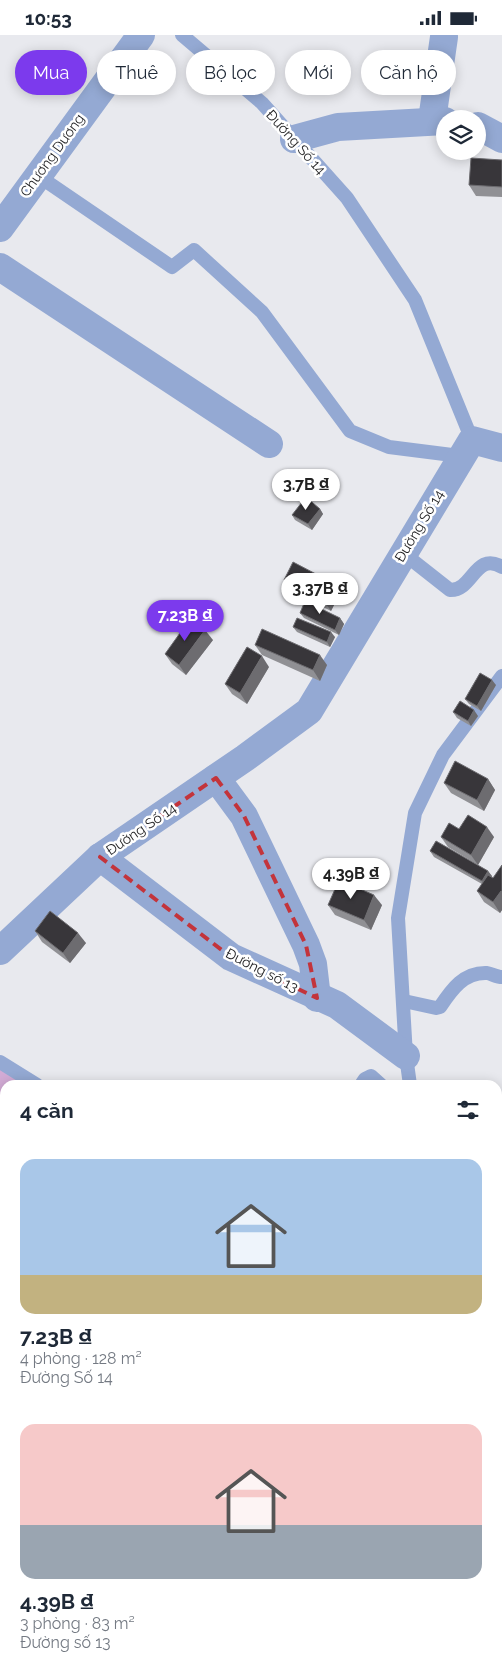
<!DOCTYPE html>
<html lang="vi">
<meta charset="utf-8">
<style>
:root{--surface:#fff;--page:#f2f2f3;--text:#1f2937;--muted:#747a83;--accent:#7c3aed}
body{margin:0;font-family:Raleway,sans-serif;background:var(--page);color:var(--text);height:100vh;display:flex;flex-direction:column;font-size:19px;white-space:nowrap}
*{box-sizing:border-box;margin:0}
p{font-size:16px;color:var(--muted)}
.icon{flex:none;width:28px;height:28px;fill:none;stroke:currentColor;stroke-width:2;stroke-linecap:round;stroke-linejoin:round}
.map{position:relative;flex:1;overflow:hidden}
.sheet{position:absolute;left:0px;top:1045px;width:502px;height:600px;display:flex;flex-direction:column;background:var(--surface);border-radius:15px 15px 0 0;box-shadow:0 2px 12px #0003}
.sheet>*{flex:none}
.hud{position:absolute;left:15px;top:15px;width:472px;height:45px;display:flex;gap:10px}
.tools{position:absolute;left:436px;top:75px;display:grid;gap:10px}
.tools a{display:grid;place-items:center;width:50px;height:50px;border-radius:50%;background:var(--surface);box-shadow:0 2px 12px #0003;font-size:25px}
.price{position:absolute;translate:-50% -42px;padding:0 11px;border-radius:18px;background:#fff;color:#222;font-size:16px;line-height:32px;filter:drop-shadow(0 1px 2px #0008)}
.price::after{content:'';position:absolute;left:50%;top:30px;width:15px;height:11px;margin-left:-8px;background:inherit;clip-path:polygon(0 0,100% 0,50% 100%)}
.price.selected{background:var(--accent);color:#fff}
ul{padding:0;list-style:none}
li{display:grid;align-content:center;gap:10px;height:265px;padding:0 20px}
li span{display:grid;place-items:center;height:155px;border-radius:15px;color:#555}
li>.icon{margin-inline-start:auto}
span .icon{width:90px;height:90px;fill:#fffc;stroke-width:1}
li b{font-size:21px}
h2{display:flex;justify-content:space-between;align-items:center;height:60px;padding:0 20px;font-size:21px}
.chip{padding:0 18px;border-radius:22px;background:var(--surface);box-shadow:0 2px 12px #0003;font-size:18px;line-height:45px}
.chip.selected{background:var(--accent);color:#fff}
.status{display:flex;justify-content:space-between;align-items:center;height:35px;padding:0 25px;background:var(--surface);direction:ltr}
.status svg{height:14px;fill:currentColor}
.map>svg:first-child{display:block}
</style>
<div class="status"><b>10:53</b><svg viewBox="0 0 49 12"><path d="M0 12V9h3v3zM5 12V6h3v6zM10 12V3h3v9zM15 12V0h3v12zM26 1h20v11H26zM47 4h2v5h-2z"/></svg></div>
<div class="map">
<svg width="502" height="1645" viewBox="0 0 502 1645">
<rect width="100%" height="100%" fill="#e8e9ee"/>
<polygon fill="#d2abd5" points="0,1028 36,1050 5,1050 5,1486 0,1482"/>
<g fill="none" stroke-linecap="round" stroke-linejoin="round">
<g stroke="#94a9d3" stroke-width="14">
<polyline points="182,0 262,68 347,163 415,265 472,405"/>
<polyline points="37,140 172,232 194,215 262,277 350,396 389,412 460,421"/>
<path d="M403,518L450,555C473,556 475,516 502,532"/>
<path d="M404,966L436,973L440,972C452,954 464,937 487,938C492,939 497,942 502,942"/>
<polyline points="0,1027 37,1050"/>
<polyline points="361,1050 365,1044 371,1041 381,1050"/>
<polyline points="410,1050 406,1021 398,883 415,778 443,720 502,641"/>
<polyline points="498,1171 502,1173"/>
<polyline points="0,1311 5,1314"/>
<polyline points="0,1428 5,1413"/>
</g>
<g stroke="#94a9d3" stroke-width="28">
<polyline points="432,85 444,2"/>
<polyline points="478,91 502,104"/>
<polyline points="294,104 338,92 445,86"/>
<polyline points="0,232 269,409"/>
<polyline points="216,743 244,781 306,910 313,929 317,963"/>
<polyline points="100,822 231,922 337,970 406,1021"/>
<polyline points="0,916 100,822 245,723 309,676 472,405 502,413"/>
<polyline points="498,1370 502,1370"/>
<polyline points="187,1640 188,1645"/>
</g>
<polyline stroke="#94a9d3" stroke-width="28" points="0,193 141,0"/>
<g stroke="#6a88c5" stroke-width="28">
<polyline points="0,1530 5,1533"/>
<polyline points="214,1640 221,1645"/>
</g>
</g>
<g fill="#909094">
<polygon points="502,125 502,162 476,161 469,150"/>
<polygon points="320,474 323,479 312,495 295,485 292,480"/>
<polygon points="284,545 340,558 331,576 291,556"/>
<polygon points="300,578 340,583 344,589 339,600 304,583"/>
<polygon points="293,592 335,602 330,612 297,597"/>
<polygon points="213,605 186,640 172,629 165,619"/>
<polygon points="255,610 327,630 320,646 262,620"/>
<polygon points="269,632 247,669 232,659 225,649"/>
<polygon points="496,650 481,676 469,669 465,664"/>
<polygon points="453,677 478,681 471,691 457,683"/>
<polygon points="488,744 495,755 484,776 451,758 444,748"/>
<polygon points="459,794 494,802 478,830 448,812 441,802"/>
<polygon points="430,816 488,836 493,843 502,830 502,875 500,878 484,867 477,856 482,849 434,822"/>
<polygon points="328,870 382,870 371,895 335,880"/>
<polygon points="35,896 86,908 70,928 42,907"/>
<polygon points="502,1201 502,1230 498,1231 498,1202"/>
<polygon points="498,1404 502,1404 502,1432 498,1431"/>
</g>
<g fill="#6d6c70">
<polygon points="320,474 323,479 312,495 308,489"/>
<polygon points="333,548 340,558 331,576 324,566"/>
<polygon points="340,583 344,589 339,600 335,595"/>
<polygon points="205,595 213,605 186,640 179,630"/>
<polygon points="331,597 335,602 330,612 327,607"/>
<polygon points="320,620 327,630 320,646 313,635"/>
<polygon points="262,621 269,632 247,669 240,658"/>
<polygon points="492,645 496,650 481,676 477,671"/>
<polygon points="474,675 478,681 471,691 468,686"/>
<polygon points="488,744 495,755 484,776 477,765"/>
<polygon points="487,792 494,802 478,830 471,820"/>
<polygon points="488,836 492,841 486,852 482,846"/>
<polygon points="501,856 502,857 502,875 500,878 493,867"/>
<polygon points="374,860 382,870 371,895 364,885"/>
<polygon points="78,898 86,908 70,928 63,918"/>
<polygon points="407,1640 414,1640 411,1645 405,1645"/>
<polygon points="429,1640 436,1640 433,1645 427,1645"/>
</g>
<g fill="#38363a" stroke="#6d6c70">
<polygon points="471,123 502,125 502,152 469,150"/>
<polygon points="306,462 320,474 308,489 292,480"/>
<polygon points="293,527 333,548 324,566 284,545"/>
<polygon points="305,566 340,583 335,595 300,578"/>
<polygon points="297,583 331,597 327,607 293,592"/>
<polygon points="190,584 205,595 179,630 165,619"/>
<polygon points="262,594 320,620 313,635 255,610"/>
<polygon points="247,612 262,621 240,658 225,649"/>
<polygon points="480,638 492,645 477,671 465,664"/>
<polygon points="460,666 474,675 468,686 453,677"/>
<polygon points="455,726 488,744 477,765 444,748"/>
<polygon points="468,780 487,792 471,820 441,802 449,788 459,794"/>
<polygon points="436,806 488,836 482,846 430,816"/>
<polygon points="502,830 502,857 501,856 493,867 477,856 488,840 493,843"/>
<polygon points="339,845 374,860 364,885 328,870"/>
<polygon points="50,876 78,898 63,918 35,896"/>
<polygon points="502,1201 502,1217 498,1219 498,1202"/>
<polygon points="498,1404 502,1404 502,1427 498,1426"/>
<polygon points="30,1640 77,1640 81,1645 25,1645"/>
<polygon points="394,1640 407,1640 405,1645 391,1645"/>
<polygon points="413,1640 429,1640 427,1645 411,1645"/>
</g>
<path fill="none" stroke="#c3343b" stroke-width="4" stroke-dasharray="10 6" stroke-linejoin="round" d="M216,743L244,781L306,910L317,963L231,922L100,822Z"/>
<g text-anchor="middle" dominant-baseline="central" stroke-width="5" stroke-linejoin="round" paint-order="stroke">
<g font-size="14" fill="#1f1f21" stroke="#fff">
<text transform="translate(296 107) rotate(48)">Đường Số 14</text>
<text transform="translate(52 120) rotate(-54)">Chương Dương</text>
<text transform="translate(419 491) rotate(-59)">Đường Số 14</text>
<text transform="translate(141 794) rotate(-34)">Đường Số 14</text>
<text transform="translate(262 935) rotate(27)">Đường số 13</text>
</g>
</g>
</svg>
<div class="tools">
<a><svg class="icon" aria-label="layers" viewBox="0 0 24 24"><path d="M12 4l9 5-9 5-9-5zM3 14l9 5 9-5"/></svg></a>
</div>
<b class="price" style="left:306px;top:476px">3.7B ₫</b>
<b class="price" style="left:320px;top:580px">3.37B ₫</b>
<b class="price selected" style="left:185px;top:607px">7.23B ₫</b>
<b class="price" style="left:351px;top:865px">4.39B ₫</b>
<div class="hud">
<a class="chip selected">Mua</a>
<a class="chip">Thuê</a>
<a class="chip">Bộ lọc</a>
<a class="chip">Mới</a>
<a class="chip">Căn hộ</a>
</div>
<section class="sheet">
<h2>4 căn<svg class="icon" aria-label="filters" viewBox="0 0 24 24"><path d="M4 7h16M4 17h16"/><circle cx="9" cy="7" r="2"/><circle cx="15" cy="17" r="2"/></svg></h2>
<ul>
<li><span style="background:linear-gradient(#a9c7e8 75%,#c2b280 0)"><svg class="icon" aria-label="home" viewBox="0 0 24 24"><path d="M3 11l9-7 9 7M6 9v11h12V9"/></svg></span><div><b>7.23B ₫</b><p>4 phòng · 128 m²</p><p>Đường Số 14</p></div></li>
<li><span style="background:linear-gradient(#f6c9c9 65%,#9aa5b1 0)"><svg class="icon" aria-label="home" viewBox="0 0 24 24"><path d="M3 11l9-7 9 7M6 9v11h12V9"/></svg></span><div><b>4.39B ₫</b><p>3 phòng · 83 m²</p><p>Đường số 13</p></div></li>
</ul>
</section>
</div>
